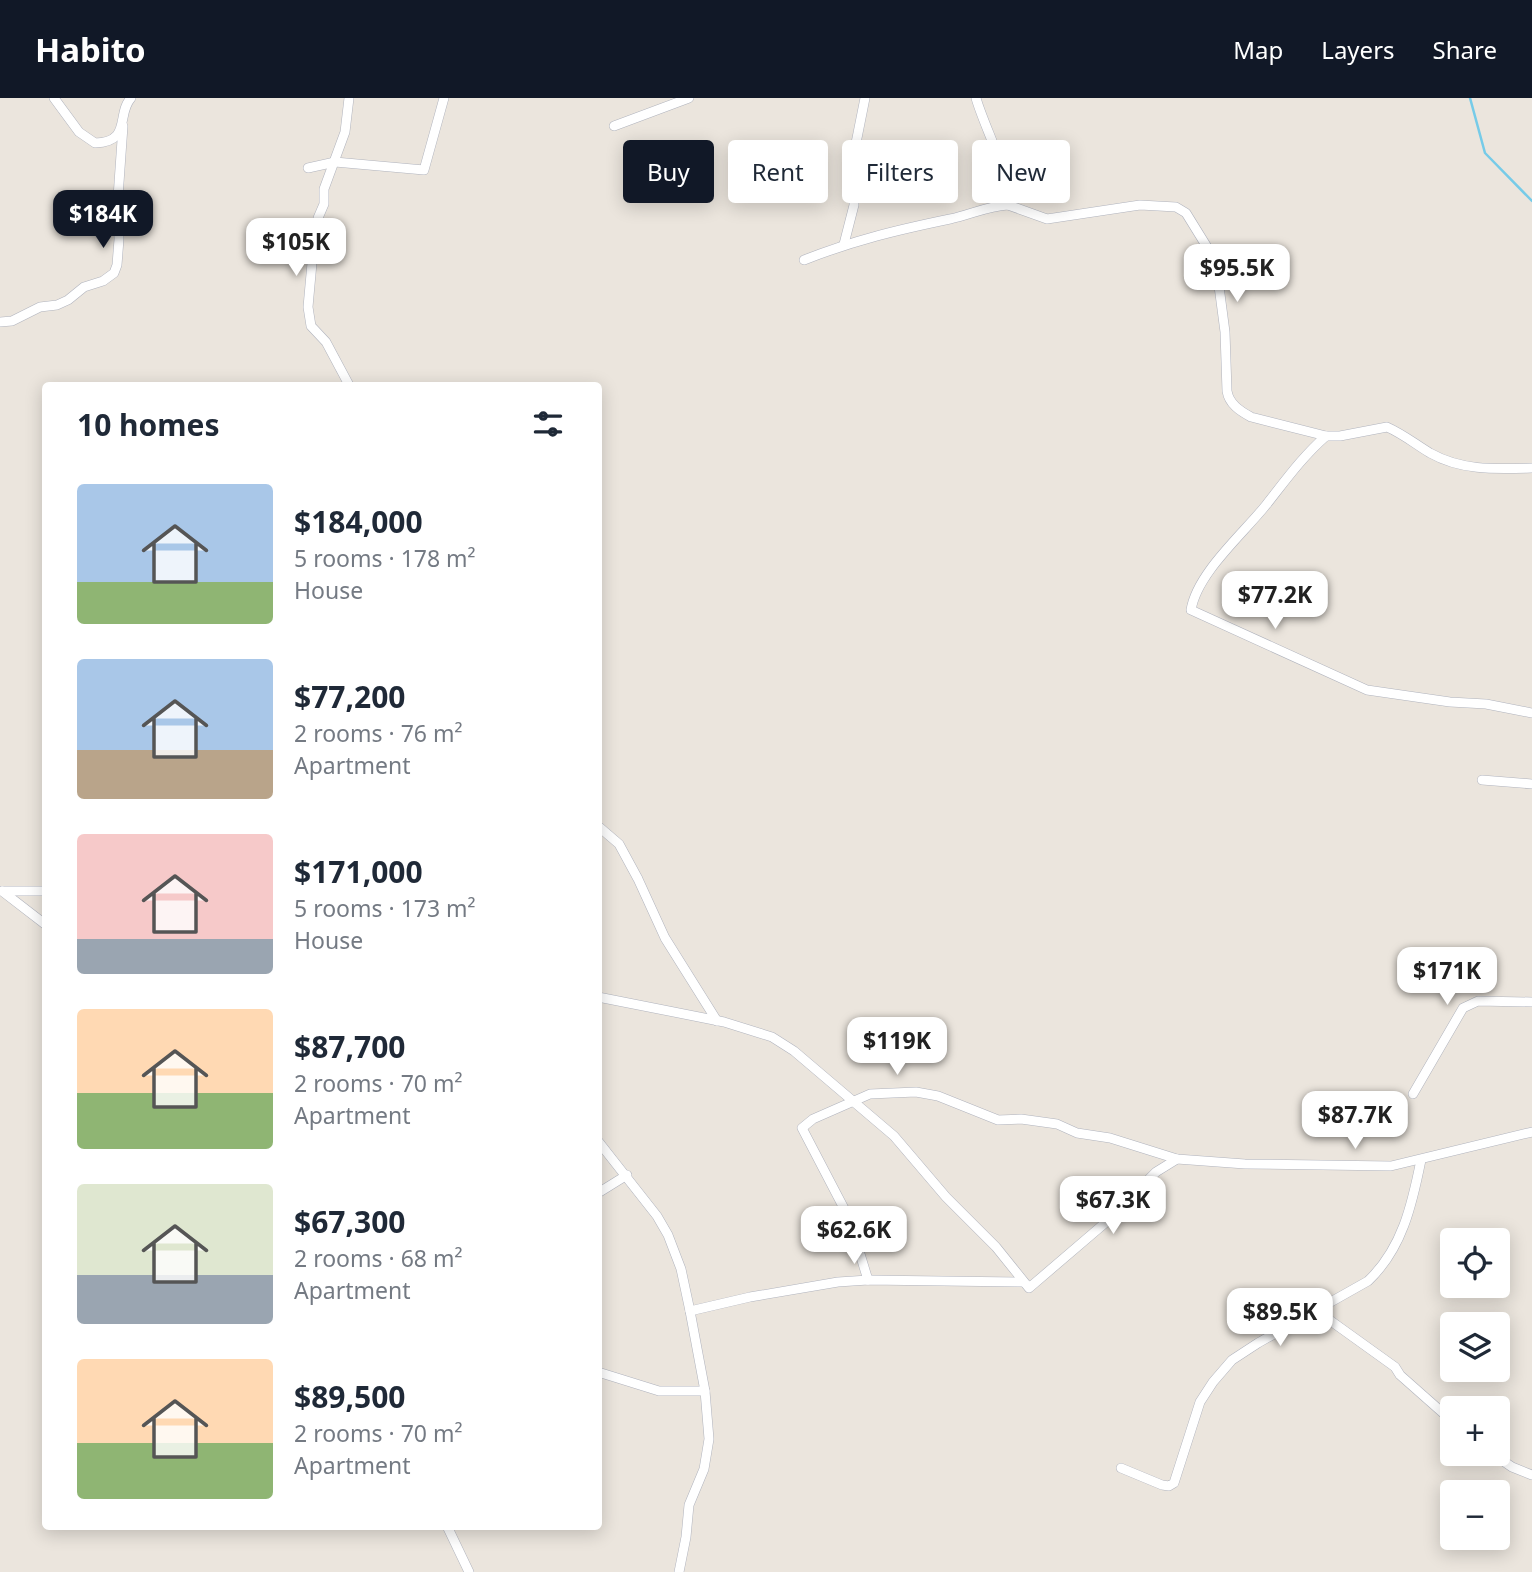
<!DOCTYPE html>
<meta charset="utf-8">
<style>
:root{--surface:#fff;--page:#f6f6f7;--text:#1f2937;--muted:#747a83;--accent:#111827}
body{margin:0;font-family:"Noto Sans",sans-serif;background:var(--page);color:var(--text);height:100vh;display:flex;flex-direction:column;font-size:26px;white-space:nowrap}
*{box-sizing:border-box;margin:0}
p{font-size:23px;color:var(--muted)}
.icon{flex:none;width:38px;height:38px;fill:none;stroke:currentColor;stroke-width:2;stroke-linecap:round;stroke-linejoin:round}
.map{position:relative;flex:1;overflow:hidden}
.panel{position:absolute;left:42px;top:284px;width:560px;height:1148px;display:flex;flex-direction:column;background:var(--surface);border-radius:7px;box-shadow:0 4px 18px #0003}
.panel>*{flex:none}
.hud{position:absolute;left:623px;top:42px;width:665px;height:63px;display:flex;gap:14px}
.tools{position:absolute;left:1440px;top:1130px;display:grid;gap:14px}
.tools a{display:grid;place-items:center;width:70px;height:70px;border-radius:7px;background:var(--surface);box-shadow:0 4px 18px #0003;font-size:35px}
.price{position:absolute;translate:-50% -60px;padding:0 16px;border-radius:14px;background:#fff;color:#222;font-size:23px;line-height:46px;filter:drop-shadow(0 2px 4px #0008)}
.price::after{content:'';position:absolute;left:50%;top:42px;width:21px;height:16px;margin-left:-10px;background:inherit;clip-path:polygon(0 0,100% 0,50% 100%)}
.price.on{background:var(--accent);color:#fff}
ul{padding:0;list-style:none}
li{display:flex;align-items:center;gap:21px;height:175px;padding:0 35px}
li span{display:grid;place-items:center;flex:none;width:196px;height:140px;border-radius:7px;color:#555}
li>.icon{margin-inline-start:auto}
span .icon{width:84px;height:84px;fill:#fffc;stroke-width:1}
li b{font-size:30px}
h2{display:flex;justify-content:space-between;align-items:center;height:84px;padding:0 35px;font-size:30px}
.chip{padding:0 24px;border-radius:7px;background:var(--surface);box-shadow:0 4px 18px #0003;font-size:24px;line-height:63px}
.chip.on{background:var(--accent);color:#fff}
header{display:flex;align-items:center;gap:42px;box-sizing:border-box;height:98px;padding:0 35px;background:var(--accent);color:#fff}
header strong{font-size:33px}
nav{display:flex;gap:38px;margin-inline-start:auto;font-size:24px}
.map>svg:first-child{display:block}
</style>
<header>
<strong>Habito</strong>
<nav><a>Map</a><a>Layers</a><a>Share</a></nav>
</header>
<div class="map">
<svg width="1532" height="1474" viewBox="0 0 1532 1474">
<rect width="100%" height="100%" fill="#ebe5dd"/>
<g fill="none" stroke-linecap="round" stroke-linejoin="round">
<polyline stroke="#76cbe8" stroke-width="2.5" points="1470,0 1485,55 1532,103"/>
<defs>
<g id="minor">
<path d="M54,0L79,34L95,45C132,44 116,16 131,0"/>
<path d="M976,0C984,29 1012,80 1008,107L1047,121L1140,107L1176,109L1186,115L1207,149L1217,173L1225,234L1227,293C1229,306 1240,313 1251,319L1326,338H1340L1387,329C1403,336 1415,346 1430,355C1462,373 1496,371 1532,370"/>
<polyline points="614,28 689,0"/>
<polyline points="308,70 335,64 424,72 444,0"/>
<polyline points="844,146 854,107 854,55 865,0"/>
<path d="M804,162C855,142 897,132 950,121C970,117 987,108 1008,107"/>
<polyline points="0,224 12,223 40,209 57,207 68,202 84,189 103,183 114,175 117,167 119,141 118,99 123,28"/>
<polyline points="349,287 326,244 311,228 308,209 313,154 318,120 324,106 324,91 345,34 349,0"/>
<path d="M1326,338C1302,359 1285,383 1266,407C1243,436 1197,475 1191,512L1367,592L1450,604L1486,606L1532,615"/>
<polyline points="1482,682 1532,686"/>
<polyline points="598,728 619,746 638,781 665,840 717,923"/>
<polyline points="2,793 46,827"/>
<polyline points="2,793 46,793"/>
<polyline points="598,899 724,924 772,939 794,953 894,1038 946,1099 996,1149 1029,1190 1105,1125 1156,1074 1177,1061"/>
<polyline points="1413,996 1463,910 1478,903 1532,904"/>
<polyline points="598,1043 657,1118 668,1137 681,1171 690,1213 705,1293 709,1341 704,1371 689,1407 686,1439 679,1474"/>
<polyline points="598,1095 627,1077"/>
<polyline points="868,1182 849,1120 802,1030 813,1021 870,996 916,994 938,998 998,1022 1021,1021 1057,1026 1077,1035 1110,1040 1177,1061 1245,1066 1391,1068 1532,1034"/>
<polyline points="690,1213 750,1199 838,1184 868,1182 1023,1184"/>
<polyline points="1317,1213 1395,1269 1400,1277 1452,1323"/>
<polyline points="598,1274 659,1293 705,1293"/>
<polyline points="1493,1356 1512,1369 1532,1377"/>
<path d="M1121,1370L1162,1387L1169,1388L1174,1385L1200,1304L1213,1284L1232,1262L1258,1245L1368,1183C1402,1151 1412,1107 1421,1062"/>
<polyline points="447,1428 469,1474"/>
</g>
</defs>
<use href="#minor" stroke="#b0b3bd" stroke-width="10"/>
<use href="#minor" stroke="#fff" stroke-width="9"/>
</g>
</svg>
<div class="tools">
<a><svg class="icon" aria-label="locate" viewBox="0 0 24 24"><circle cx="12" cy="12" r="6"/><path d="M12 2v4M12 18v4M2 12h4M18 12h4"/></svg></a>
<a><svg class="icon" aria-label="layers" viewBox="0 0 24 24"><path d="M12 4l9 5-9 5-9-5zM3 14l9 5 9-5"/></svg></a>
<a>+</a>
<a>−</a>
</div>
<b class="price on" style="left:103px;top:152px">$184K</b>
<b class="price" style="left:296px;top:180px">$105K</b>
<b class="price" style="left:1237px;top:206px">$95.5K</b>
<b class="price" style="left:1275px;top:533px">$77.2K</b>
<b class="price" style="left:1447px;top:909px">$171K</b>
<b class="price" style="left:897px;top:979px">$119K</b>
<b class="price" style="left:1355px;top:1053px">$87.7K</b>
<b class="price" style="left:1113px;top:1138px">$67.3K</b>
<b class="price" style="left:854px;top:1168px">$62.6K</b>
<b class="price" style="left:1280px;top:1250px">$89.5K</b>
<div class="hud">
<a class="chip on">Buy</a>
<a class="chip">Rent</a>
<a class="chip">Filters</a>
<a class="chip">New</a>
</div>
<section class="panel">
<h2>10 homes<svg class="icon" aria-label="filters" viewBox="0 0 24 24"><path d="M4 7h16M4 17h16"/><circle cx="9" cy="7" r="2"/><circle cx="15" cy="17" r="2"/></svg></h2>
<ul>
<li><span style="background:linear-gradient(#a9c7e8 70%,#8fb573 0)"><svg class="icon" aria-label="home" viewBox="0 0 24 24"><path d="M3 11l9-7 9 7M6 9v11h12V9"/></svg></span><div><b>$184,000</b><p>5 rooms · 178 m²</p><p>House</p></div></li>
<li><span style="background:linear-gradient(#a9c7e8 65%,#b9a48a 0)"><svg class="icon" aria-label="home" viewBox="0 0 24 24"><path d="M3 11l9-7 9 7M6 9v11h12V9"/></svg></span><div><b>$77,200</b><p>2 rooms · 76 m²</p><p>Apartment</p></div></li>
<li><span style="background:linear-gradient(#f6c9c9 75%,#9aa5b1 0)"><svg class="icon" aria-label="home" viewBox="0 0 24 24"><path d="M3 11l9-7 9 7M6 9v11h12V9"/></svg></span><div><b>$171,000</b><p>5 rooms · 173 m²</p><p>House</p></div></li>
<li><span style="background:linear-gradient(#ffd9b3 60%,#8fb573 0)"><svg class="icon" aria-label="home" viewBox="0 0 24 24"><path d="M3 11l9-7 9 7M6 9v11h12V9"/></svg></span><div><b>$87,700</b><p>2 rooms · 70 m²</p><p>Apartment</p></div></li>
<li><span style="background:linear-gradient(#dfe7d0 65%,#9aa5b1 0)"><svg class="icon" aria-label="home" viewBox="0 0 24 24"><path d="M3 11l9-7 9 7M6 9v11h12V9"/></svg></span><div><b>$67,300</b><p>2 rooms · 68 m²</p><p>Apartment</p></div></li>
<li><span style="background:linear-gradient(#ffd9b3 60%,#8fb573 0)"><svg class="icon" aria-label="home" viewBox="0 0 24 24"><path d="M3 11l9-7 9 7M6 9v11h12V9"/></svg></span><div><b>$89,500</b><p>2 rooms · 70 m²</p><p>Apartment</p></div></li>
</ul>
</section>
</div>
